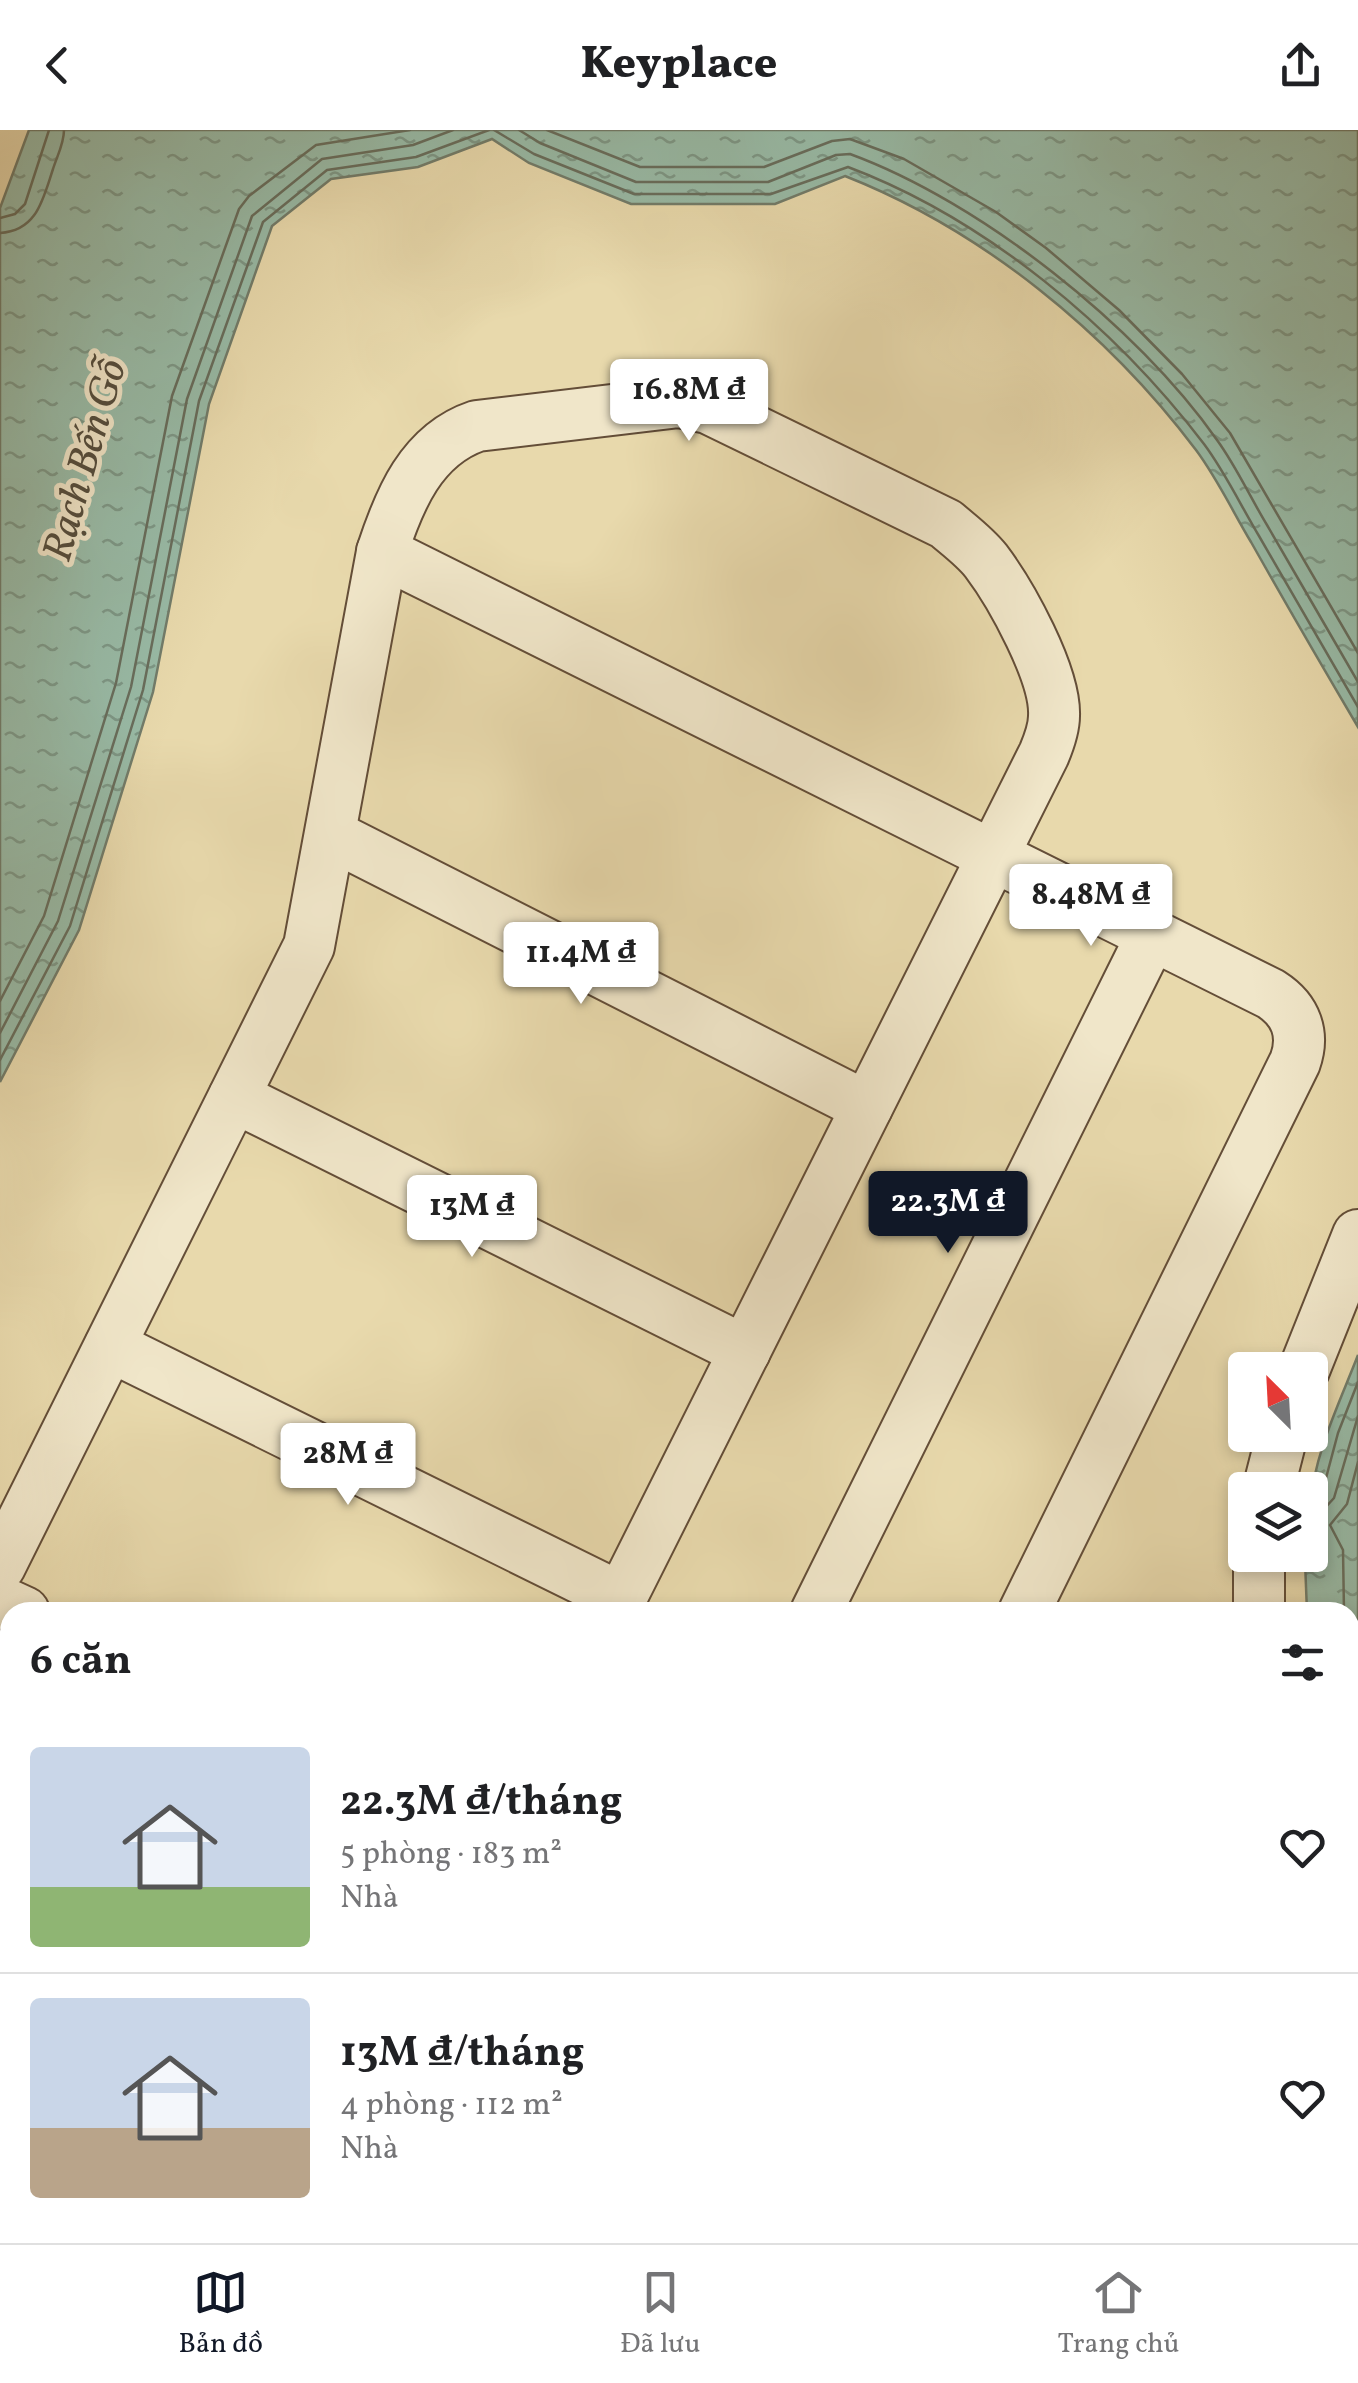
<!DOCTYPE html>
<html lang="vi">
<meta charset="utf-8">
<style>
:root{--surface:#fff;--page:#f2f2f2;--text:#202124;--muted:#757577;--line:#e0e0e0;--accent:#111827}
body{margin:0;font-family:Vollkorn,serif;background:var(--page);color:var(--text);height:100vh;display:flex;flex-direction:column;font-size:38px;white-space:nowrap}
*{box-sizing:border-box;margin:0}
p{font-size:32px;color:var(--muted)}
.icon{flex:none;width:55px;height:55px;fill:none;stroke:currentColor;stroke-width:2;stroke-linecap:round;stroke-linejoin:round}
.map{position:relative;flex:1;overflow:hidden}
.side{position:absolute;left:0px;top:1472px;width:1360px;height:642px;display:flex;flex-direction:column;background:var(--surface);border-radius:30px 30px 0 0;box-shadow:0 5px 15px #0003}
.side>*{flex:none}
.needle{width:65px;rotate:336deg}
.fabs{position:absolute;left:1228px;top:1222px;display:grid;gap:20px}
.fabs a{display:grid;place-items:center;width:100px;height:100px;border-radius:10px;background:var(--surface);box-shadow:0 5px 15px #0003;font-size:50px}
.price{position:absolute;translate:-50% -85px;padding:0 22px;border-radius:10px;background:#fff;color:#222;font-size:32px;line-height:65px;filter:drop-shadow(0 2px 5px #0008)}
.price::after{content:'';position:absolute;left:50%;top:60px;width:30px;height:22px;margin-left:-15px;background:inherit;clip-path:polygon(0 0,100% 0,50% 100%)}
.price.selected{background:var(--accent);color:#fff}
ul{padding:0;list-style:none}
li{display:flex;align-items:center;gap:30px;height:250px;padding:0 30px}
li+li{border-top:2px solid var(--line)}
li span{display:grid;place-items:center;flex:none;width:280px;height:200px;border-radius:10px;color:#555}
li>.icon{margin-inline-start:auto}
span .icon{width:120px;height:120px;fill:#fffc;stroke-width:1}
li b{font-size:42px}
h2{display:flex;justify-content:space-between;align-items:center;height:120px;padding:0 30px;font-size:42px}
header{display:flex;justify-content:space-between;align-items:center;height:130px;padding:0 30px;background:var(--surface);font-size:45px;font-weight:800}
.dock{display:flex;justify-content:space-around;align-items:center;height:140px;border-top:2px solid var(--line);background:var(--surface);font-size:28px;color:var(--muted)}
.dock a{display:grid;justify-items:center;gap:5px}
.dock .selected{color:var(--accent)}
.map>svg:first-child{display:block}
</style>
<header><svg class="icon" aria-label="back" viewBox="0 0 24 24"><path d="M15 5l-7 7 7 7"/></svg>Keyplace<svg class="icon" aria-label="share" viewBox="0 0 24 24"><path d="M12 15V3M7 8l5-5 5 5M5 13v7h14v-7"/></svg></header>
<div class="map">
<svg width="1358" height="2113" viewBox="0 0 1358 2113">
<defs>
<pattern id="water-ripples" width="26" height="14" patternUnits="userSpaceOnUse" patternTransform="scale(2.5)"><rect width="26" height="14" fill="#98baa6"/><path d="M2 4q2-2 4 0t4 0M15 11q2-2 4 0t4 0" fill="none" stroke="#7d9786"/></pattern>
</defs>
<rect width="100%" height="100%" fill="#e8d9ac"/>
<filter id="stains"><feTurbulence type="fractalNoise" baseFrequency=".002" numOctaves="4"/><feColorMatrix values="0 0 0 0 .2 0 0 0 0 .09 0 0 0 0 .02 0 0 0 .5 -.17"/></filter>
<radialGradient id="worn" r=".72"><stop offset=".6" stop-color="#630" stop-opacity="0"/><stop offset="1" stop-color="#630" stop-opacity=".3"/></radialGradient>
<g fill="url(#water-ripples)" stroke="#727c6a" stroke-width="2.5">
<path d="M29,0H1358V597C1322,536 1286,474 1251,412C1233,382 1217,348 1196,320C1107,202 982,100 845,46L775,74H631L529,33L492,9L418,37L331,49L272,96L209,274L153,562L79,800L0,952V78Z"/>
<path d="M1358,1225V1653L1350,1637V1482H1307L1305,1431L1306,1425H1310C1310,1409 1309,1393 1310,1377C1314,1324 1339,1274 1358,1225Z"/>
</g>
<g fill="none" stroke-linecap="round" stroke-linejoin="round">
<g stroke="#686d5c" stroke-width="2.5">
<path d="M494,0L534,24L634,64H771L848,37C986,89 1115,197 1204,314C1225,342 1241,376 1259,406C1292,463 1325,520 1358,577"/>
<path d="M519,0L540,13L636,52H768L836,25L850,24C981,72 1137,196 1217,310C1236,336 1250,367 1267,395C1297,447 1328,500 1358,552"/>
<polyline points="547,0 640,37 764,37 832,11 850,9 904,29 996,82 1046,118 1119,180 1182,244 1230,303 1358,523"/>
<polyline points="0,88 15,84 25,74 49,0"/>
<path d="M0,103C37,101 43,69 53,39C57,26 64,14 64,0"/>
<polyline points="0,871 44,786 116,553 172,266 239,79 249,66 316,15 410,0"/>
<polyline points="0,903 58,791 131,557 187,269 252,86 322,29 413,15 453,0"/>
<polyline points="0,930 70,796 143,560 199,271 263,92 327,40 416,27 489,0"/>
<polyline points="1310,1370 1322,1363 1338,1303 1358,1252"/>
<polyline points="1310,1383 1324,1379 1334,1368 1358,1286"/>
<polyline points="1344,1482 1343,1420 1330,1395 1347,1374 1358,1332"/>
</g>
<g stroke="#727c6a" stroke-width="10">
<polyline points="0,1810 10,1821"/>
<polyline points="70,2105 71,2113"/>
</g>
<defs>
<g id="minor">
<path d="M382,422L1271,864C1296,880 1305,904 1295,932L1024,1482"/>
<polyline points="331,705 867,977"/>
<polyline points="234,967 745,1221"/>
<polyline points="110,1216 621,1468"/>
<polyline points="1304,1240 1358,1105"/>
<polyline points="1268,1360 1282,1305"/>
<path d="M0,1436L309,816L382,422C399,370 421,315 477,296L679,272L708,278L946,394C960,406 975,417 986,431C1011,464 1056,545 1054,586C1054,599 1049,612 1044,624L614,1482"/>
<polyline points="0,1471 24,1482"/>
<polyline points="816,1482 1152,805"/>
<polyline points="1259,1482 1259,1425"/>
<polyline points="0,1601 10,1602"/>
<polyline points="1350,1720 1358,1730"/>
<polyline points="1350,1950 1358,1954"/>
<polyline points="728,2105 744,2113"/>
<polyline points="878,2105 894,2113"/>
<polyline points="1282,2105 1298,2113"/>
<polyline points="505,2113 509,2105"/>
</g>
</defs>
<use href="#minor" stroke="#644e38" stroke-width="54"/>
<use href="#minor" stroke="#f0e6c9" stroke-width="50"/>
</g>
<g text-anchor="middle" dominant-baseline="central" stroke-width="10" stroke-linejoin="round" paint-order="stroke">
<g font-size="42" font-style="italic" fill="#554e3e" stroke="#f0e6c9">
<text transform="translate(87 331) rotate(-74)">Rạch Bến Gỗ</text>
</g>
</g>
<rect width="100%" height="100%" filter="url(#stains)"/>
<rect width="100%" height="100%" fill="url(#worn)"/>
</svg>
<div class="fabs">
<a><svg class="needle" viewBox="-14 -14 28 28"><path d="M0-13l5 13h-10z" fill="#e53935"/><path d="M0 13l5-13h-10z" fill="#757577"/></svg></a>
<a><svg class="icon" aria-label="layers" viewBox="0 0 24 24"><path d="M12 4l9 5-9 5-9-5zM3 14l9 5 9-5"/></svg></a>
</div>
<b class="price" style="left:689px;top:314px">16.8M ₫</b>
<b class="price" style="left:1091px;top:819px">8.48M ₫</b>
<b class="price" style="left:581px;top:877px">11.4M ₫</b>
<b class="price selected" style="left:948px;top:1126px">22.3M ₫</b>
<b class="price" style="left:472px;top:1130px">13M ₫</b>
<b class="price" style="left:348px;top:1378px">28M ₫</b>
<section class="side">
<h2>6 căn<svg class="icon" aria-label="filters" viewBox="0 0 24 24"><path d="M4 7h16M4 17h16"/><circle cx="9" cy="7" r="2"/><circle cx="15" cy="17" r="2"/></svg></h2>
<ul>
<li><span style="background:linear-gradient(#c9d6e8 70%,#8fb573 0)"><svg class="icon" aria-label="home" viewBox="0 0 24 24"><path d="M3 11l9-7 9 7M6 9v11h12V9"/></svg></span><div><b>22.3M ₫/tháng</b><p>5 phòng · 183 m²</p><p>Nhà</p></div><svg class="icon" aria-label="heart" viewBox="0 0 24 24"><path d="M12 20l-8-8c-3-5 5-10 8-4 3-6 11-1 8 4z"/></svg></li>
<li><span style="background:linear-gradient(#c9d6e8 65%,#b9a48a 0)"><svg class="icon" aria-label="home" viewBox="0 0 24 24"><path d="M3 11l9-7 9 7M6 9v11h12V9"/></svg></span><div><b>13M ₫/tháng</b><p>4 phòng · 112 m²</p><p>Nhà</p></div><svg class="icon" aria-label="heart" viewBox="0 0 24 24"><path d="M12 20l-8-8c-3-5 5-10 8-4 3-6 11-1 8 4z"/></svg></li>
</ul>
</section>
</div>
<nav class="dock">
<a class="selected"><svg class="icon" aria-label="map" viewBox="0 0 24 24"><path d="M3 6l6-2 6 2 6-2v14l-6 2-6-2-6 2zM9 4v14M15 6v14"/></svg>Bản đồ</a>
<a><svg class="icon" aria-label="saved" viewBox="0 0 24 24"><path d="M7 4h10v16l-5-4-5 4z"/></svg>Đã lưu</a>
<a><svg class="icon" aria-label="home" viewBox="0 0 24 24"><path d="M3 11l9-7 9 7M6 9v11h12V9"/></svg>Trang chủ</a>
</nav>
